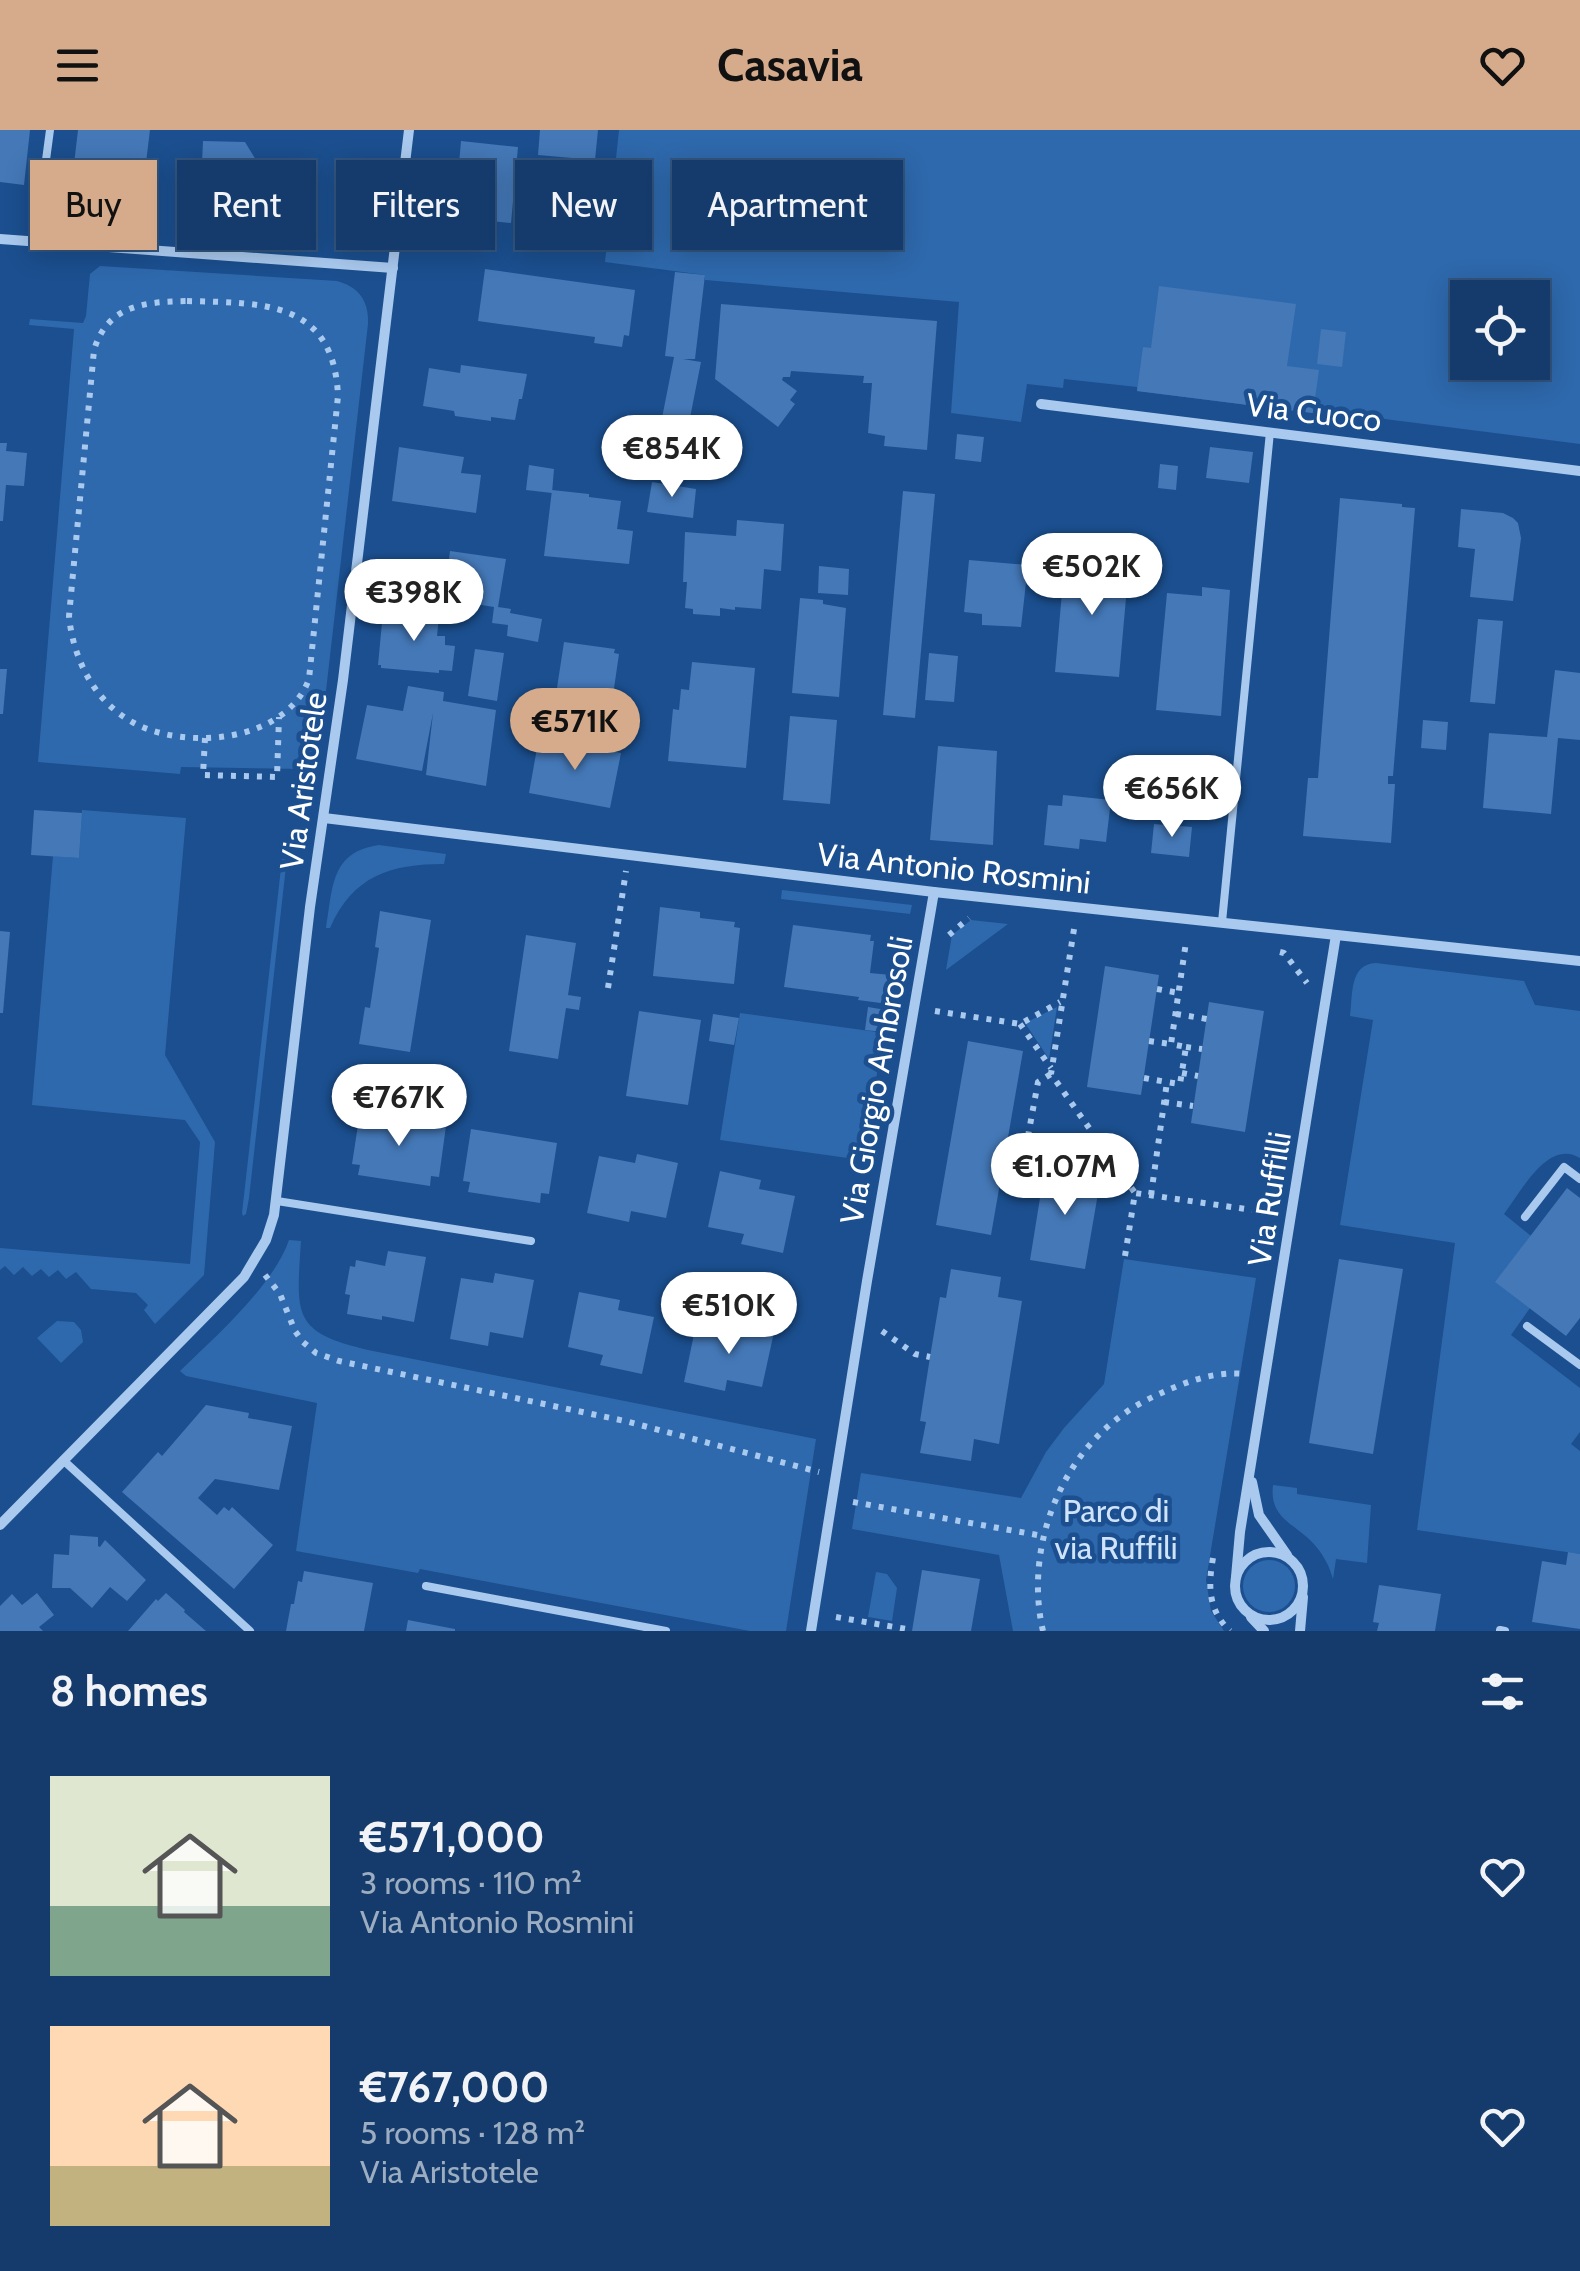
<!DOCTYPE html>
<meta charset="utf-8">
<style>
:root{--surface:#143b6b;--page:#1d4271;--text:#f1f3f6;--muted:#9dadc1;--line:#33557e;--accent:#d6ab8b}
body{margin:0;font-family:Cabin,sans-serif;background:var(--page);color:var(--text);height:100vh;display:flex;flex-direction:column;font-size:38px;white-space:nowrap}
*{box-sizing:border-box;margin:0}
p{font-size:32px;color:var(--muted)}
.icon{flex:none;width:55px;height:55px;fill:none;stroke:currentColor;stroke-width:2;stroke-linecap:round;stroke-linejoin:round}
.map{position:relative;height:1501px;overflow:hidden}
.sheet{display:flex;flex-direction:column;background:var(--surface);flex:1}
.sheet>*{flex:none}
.top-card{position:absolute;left:30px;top:30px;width:1000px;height:90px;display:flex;gap:20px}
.buttons{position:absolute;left:1450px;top:150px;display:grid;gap:20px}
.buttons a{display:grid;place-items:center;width:100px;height:100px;border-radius:0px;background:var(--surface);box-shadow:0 5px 25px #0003,0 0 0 2px var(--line);font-size:50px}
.price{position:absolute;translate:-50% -85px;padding:0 22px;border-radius:35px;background:#fff;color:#222;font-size:32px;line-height:65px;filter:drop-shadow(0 2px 5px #0008)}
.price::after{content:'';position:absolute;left:50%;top:60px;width:30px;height:22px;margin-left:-15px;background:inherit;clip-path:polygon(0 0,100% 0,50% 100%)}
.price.on{background:var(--accent);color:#111}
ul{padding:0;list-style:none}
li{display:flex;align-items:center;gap:30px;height:250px;padding:0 50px}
li span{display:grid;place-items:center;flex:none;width:280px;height:200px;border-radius:0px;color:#555}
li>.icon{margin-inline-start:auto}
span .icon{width:120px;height:120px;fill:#fffc;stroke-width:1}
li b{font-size:42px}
h2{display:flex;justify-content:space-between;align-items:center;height:120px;padding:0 50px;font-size:42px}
.tag{padding:0 35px;border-radius:0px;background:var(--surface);box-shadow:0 5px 25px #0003,0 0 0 2px var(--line);font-size:35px;line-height:90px}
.tag.on{background:var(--accent);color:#111}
header{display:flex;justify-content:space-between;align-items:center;height:130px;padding:0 50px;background:var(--accent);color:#111;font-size:45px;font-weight:700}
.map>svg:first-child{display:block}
</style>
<header><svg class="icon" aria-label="menu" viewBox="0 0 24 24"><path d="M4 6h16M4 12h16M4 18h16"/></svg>Casavia<svg class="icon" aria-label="heart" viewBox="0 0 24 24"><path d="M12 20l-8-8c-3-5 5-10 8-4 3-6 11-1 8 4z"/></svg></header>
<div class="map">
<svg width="1580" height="1501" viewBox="0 0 1580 1501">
<rect width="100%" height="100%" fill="#1b4f8f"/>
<g fill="#2e69ad" fill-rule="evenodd">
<path d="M619,0H1580V314L1314,280L1313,283L1137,261V257L1064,249L1063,258L1027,254L1021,292L951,283L959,172L705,150V145L605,132ZM1468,168H1532V232H1468Z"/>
<path d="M361,55L383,57C380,80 377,100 353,109L354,100H359Z"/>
<path d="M100,136L337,151C359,157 369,171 368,194L319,622L317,629L306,639L181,637L180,644L38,632L74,199L29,195L30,189L83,193L86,186L90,144Z"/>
<polygon points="82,680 186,688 165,925 215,1012 204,1145 155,1194 144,1180 148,1175 136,1163 91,1159 76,1142 66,1149 58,1140 49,1147 41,1139 32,1146 23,1137 14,1145 5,1136 0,1140 0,1118 190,1134 200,1012 185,990 32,975 53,726 79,728"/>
<path d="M379,715L446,724L444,734C390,734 353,746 330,798H326C333,758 330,722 379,715Z"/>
<polygon points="282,729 286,729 286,736 249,1068 246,1084 243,1086 242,1083"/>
<polygon points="782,760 912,775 910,784 781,769"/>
<polygon points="971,790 1008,794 946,840 952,805"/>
<path d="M1376,833L1524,851L1535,875L1580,881V1028C1548,1008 1521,1062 1504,1084L1531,1106L1530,1178L1511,1205L1580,1258V1302L1571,1314L1580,1321V1424L1417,1400L1455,1113L1340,1095L1373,890L1350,886C1353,865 1349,834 1376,833Z"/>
<polygon points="1057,877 1049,929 1025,893"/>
<polygon points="740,883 884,903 862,1030 720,1010"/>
<path d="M289,1110L301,1111C296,1187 292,1203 373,1221L816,1309L786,1501H750L420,1439L418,1443L296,1421L317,1273L186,1246L180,1241C215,1207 273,1156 289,1110Z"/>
<polygon points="1124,1129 1256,1148 1206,1450 1211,1481 1224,1501 1013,1501 999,1425 852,1399 861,1343 1021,1368 1046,1322 1064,1298 1104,1254"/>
<polygon points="57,1191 74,1192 81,1200 83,1212 61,1233 37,1208"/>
<path d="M1273,1355L1297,1358V1364L1371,1375L1367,1433L1336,1429L1333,1449C1329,1435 1323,1424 1313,1413C1294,1393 1269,1388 1273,1355Z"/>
<circle cx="1269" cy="1456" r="26"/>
<polygon points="876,1442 887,1444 897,1458 892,1491 868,1487"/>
</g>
<g fill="#4478b7">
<polygon points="0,0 30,0 24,55 0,52"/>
<polygon points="78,0 150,0 142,65 126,63 125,67 71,60"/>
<polygon points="540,0 598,0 595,30 538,25"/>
<polygon points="203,11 245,12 264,43 238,43 237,102 185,101 188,33 202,33"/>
<polygon points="461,11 518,17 511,93 453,87 455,63 462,64 465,35 459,34"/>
<polygon points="485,139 635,160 629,206 624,205 622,217 594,213 595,207 478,191"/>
<polygon points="675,142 705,145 695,229 683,229 701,232 689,293 662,288 674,227 665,226"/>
<polygon points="1159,156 1296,174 1287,236 1319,240 1313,283 1137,261 1143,217 1151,218"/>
<polygon points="721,174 937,191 927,320 884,316 885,306 868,303 872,253 863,253 864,246 791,241 790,247 783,247 782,250 797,261 790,270 795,274 778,297 715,249"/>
<polygon points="1321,199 1346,202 1342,237 1317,234"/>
<polygon points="461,235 527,244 522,269 519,269 515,290 491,287 491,291 455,286 454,281 423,276 429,238 460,243"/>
<polygon points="957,304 984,307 981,332 955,329"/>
<polygon points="0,313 7,313 6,321 27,323 24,356 6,355 3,391 0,391"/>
<polygon points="399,317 464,327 461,343 481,345 476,383 392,371"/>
<polygon points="1210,317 1253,322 1249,353 1206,348"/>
<polygon points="1160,334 1178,336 1176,360 1158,358"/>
<polygon points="529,335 554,339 552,363 526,360"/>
<polygon points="652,352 696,359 693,388 647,382"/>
<polygon points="552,360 589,364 589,367 621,371 617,399 633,401 629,434 544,426"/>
<polygon points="903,361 935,364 915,588 883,585"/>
<polygon points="1340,368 1402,374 1402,377 1415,378 1393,646 1388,646 1388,654 1395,654 1391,713 1303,706 1308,648 1318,648"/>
<polygon points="1461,379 1503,383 1513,388 1518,393 1521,408 1513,471 1470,467 1475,419 1458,417"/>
<polygon points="737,390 784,394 781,441 764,439 761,479 735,477 735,480 720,478 720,486 693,484 693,479 685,478 687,452 683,452 685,402 736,406"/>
<polygon points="450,421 506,429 498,477 511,479 510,483 542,489 538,512 507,506 508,495 492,493 494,477 444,469"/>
<polygon points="1065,428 1129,434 1119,547 1055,542"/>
<polygon points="969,430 1028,435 1021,497 982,495 982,484 964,482"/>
<polygon points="819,436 849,439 848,465 818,463"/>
<polygon points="1202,457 1230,460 1221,586 1156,580 1167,463 1202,466"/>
<polygon points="800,468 823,470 823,474 846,478 839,567 792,563"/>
<polygon points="383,482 439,487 437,506 445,506 445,515 455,516 452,541 439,540 439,543 381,538 381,535 378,535"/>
<polygon points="1478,489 1503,491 1495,574 1470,572"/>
<polygon points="564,512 615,519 614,523 619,524 611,579 555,571"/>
<polygon points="475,519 504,523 497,571 468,566"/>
<polygon points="929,523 958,526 954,572 925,570"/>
<polygon points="692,532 755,538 746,638 668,631 673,579 679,580 681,559 689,560"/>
<polygon points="0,539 7,539 3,584 0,584"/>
<polygon points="1555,540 1580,543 1580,610 1558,608 1551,684 1483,678 1489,603 1547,607"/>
<polygon points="408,556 444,562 443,571 496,580 486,656 426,645 433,583 422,641 356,629 367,575 403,581"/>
<polygon points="542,577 575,584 572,600 539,594"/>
<polygon points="790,586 837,590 830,674 783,670"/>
<polygon points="1423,590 1448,592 1446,620 1421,618"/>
<polygon points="539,607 621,623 610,678 529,663"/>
<polygon points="938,616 997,621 993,715 930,710"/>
<polygon points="1135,627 1163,629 1159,666 1132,663"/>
<polygon points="1063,665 1111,670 1106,712 1080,709 1079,719 1044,715 1048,675 1062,676"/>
<polygon points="34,680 82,683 79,728 31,725"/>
<polygon points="1154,694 1192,697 1189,727 1151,723"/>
<polygon points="660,777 700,782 700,788 735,792 734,797 740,798 734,854 653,846"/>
<polygon points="380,781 431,790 410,922 359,914 365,877 370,878 379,818 375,817"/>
<polygon points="793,795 871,805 870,811 874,811 870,843 891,845 888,874 858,870 859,867 784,857"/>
<polygon points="0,801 10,802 3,883 0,883"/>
<polygon points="526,805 576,813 568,865 581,867 579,880 566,878 558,929 509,921"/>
<polygon points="1105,836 1159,845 1141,965 1087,957"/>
<polygon points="1209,872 1264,881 1245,1002 1191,993"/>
<polygon points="868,877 886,880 883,902 865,900"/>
<polygon points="639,881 701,890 688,975 626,966"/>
<polygon points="713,884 739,888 734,915 709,911"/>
<polygon points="968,911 1023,921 991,1105 936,1095"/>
<polygon points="360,982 446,996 439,1047 431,1046 430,1056 358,1045 360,1035 352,1034"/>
<polygon points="471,999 557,1013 549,1064 541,1063 540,1073 468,1062 470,1052 463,1051"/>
<polygon points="637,1024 678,1033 666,1088 631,1081 629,1092 587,1083 599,1026 635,1033"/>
<polygon points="1045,1037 1101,1046 1085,1139 1030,1130"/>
<polygon points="720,1041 761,1050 759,1059 795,1066 783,1123 741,1114 744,1104 708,1097"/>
<polygon points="1567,1058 1580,1068 1580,1188 1566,1206 1495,1152"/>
<polygon points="388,1121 426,1127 414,1192 382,1186 382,1190 347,1184 350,1165 345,1164 350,1136 355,1137 356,1130 385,1136"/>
<polygon points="1339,1129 1403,1139 1373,1324 1309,1313"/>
<polygon points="951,1139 1001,1147 998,1167 1022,1171 999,1314 974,1309 971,1331 920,1323 926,1292 920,1291 930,1227 940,1167 946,1168"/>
<polygon points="495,1143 534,1150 523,1208 490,1202 488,1216 450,1209 461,1148 493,1153"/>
<polygon points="579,1162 620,1170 618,1180 654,1187 642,1244 600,1235 603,1225 568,1217"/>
<polygon points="733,1193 774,1202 762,1257 727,1250 725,1261 684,1252 696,1195 731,1202"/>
<polygon points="206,1275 249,1283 248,1288 292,1296 279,1360 215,1349 198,1368 217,1385 224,1377 229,1381 232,1377 273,1415 234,1459 122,1362 158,1322 162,1326"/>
<polygon points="70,1405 98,1407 98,1416 100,1417 105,1410 146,1450 127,1471 110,1457 92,1478 70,1458 52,1458 54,1424 69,1425"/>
<polygon points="1568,1422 1580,1424 1580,1499 1532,1492 1542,1431 1566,1435"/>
<polygon points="922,1440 980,1449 971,1501 912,1501"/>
<polygon points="304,1441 373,1453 364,1501 286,1501 291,1474 294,1474 298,1451 302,1452"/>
<polygon points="1379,1455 1441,1464 1435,1501 1377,1501 1379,1493 1373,1492"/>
<polygon points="37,1463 54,1485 39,1497 43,1501 0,1501 0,1476 12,1464 22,1475"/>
<polygon points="166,1463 185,1480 184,1482 206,1501 128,1501 156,1469 158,1471"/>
<polygon points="408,1490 455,1499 455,1501 406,1501"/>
</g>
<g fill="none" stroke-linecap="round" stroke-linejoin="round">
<g stroke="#a9c9ee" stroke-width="6" stroke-dasharray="5 8" stroke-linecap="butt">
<path d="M187,171C262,173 334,170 338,266L309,549C286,612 187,621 134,593C94,572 73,528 69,486L94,220C108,174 146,172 187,171Z"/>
<polyline points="205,608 203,645 277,647 279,587"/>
<polyline points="1074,799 1051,944 1135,1063"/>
<polyline points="949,805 969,788"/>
<polyline points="1280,822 1284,823 1307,853"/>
<polyline points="608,858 626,741"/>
<polyline points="1157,859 1179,863"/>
<polyline points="935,881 1020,894 1060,872"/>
<polyline points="1176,884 1207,889"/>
<polyline points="1020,894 1051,938"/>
<polyline points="1149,911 1171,914"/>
<polyline points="1186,917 1202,919"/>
<polyline points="1182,943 1198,946"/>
<polyline points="1144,948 1167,952"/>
<polyline points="1164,972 1193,976"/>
<polyline points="1011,1014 1026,1017 1038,952 1051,944"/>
<polyline points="1151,1065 1167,952 1180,954 1186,917 1171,914 1186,812"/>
<polyline points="1125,1126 1135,1063 1273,1083"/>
<polyline points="265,1145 280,1164 295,1201 303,1212 316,1223 339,1231 625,1291 819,1342"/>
<polyline points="882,1201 915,1224 930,1227"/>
<polyline points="853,1372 1043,1406"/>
<path d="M1213,1428C1208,1456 1208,1480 1230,1501"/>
<polyline points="836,1487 912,1500"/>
<path d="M1043,1501C1025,1424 1056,1333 1121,1286C1135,1275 1152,1267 1168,1260C1191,1250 1219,1241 1244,1244"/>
</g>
<g stroke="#a9c9ee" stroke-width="8">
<polyline points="35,112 50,0"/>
<polyline points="1222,792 1270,302"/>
<polyline points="277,1071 531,1111"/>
<polyline points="1525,1087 1564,1037 1580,1049"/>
<polyline points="1527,1196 1580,1235"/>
<polyline points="63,1330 250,1501"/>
<polyline points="426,1456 666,1501"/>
<polyline points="1500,1500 1505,1501"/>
</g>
<g stroke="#a9c9ee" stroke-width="10">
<polyline points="0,109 393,138"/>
<polyline points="1041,274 1580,341"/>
<polyline points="324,688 934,762 1580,831"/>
<polyline points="1252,1352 1259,1385 1287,1425"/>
<polyline points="0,1395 244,1147 266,1110 274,1085 310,777 343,550 409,0"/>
<circle cx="1269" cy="1456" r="34"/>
<polyline points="1236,1447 1240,1402 1336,805"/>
<polyline points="1251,1487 1264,1501"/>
<polyline points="811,1501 867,1151 934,762"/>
<polyline points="1300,1501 1303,1467"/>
</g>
</g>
<g text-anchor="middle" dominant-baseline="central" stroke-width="9" stroke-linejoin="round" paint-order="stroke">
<g font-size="32" fill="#fff" stroke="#1b4f8f">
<text transform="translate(1314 282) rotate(7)">Via Cuoco</text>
<text transform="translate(303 651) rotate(-82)">Via Aristotele</text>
<text transform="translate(954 738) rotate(6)">Via Antonio Rosmini</text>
<text transform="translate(876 950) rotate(-80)">Via Giorgio Ambrosoli</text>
<text transform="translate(1269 1069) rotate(-81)">Via Ruffilli</text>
</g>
<g font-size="32" fill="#cfe3fa" stroke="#1b4f8f">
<text x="1116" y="1380">Parco di<tspan x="1116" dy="37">via Ruffili</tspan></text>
</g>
</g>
</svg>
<div class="buttons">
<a><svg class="icon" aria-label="locate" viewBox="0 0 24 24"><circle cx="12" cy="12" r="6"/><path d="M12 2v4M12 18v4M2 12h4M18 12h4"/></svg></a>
</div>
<b class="price" style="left:672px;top:370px">€854K</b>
<b class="price" style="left:1092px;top:488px">€502K</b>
<b class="price" style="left:414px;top:514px">€398K</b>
<b class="price on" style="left:575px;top:643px">€571K</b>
<b class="price" style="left:1172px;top:710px">€656K</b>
<b class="price" style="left:399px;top:1019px">€767K</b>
<b class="price" style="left:1065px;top:1088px">€1.07M</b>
<b class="price" style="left:729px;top:1227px">€510K</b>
<div class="top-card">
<a class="tag on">Buy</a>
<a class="tag">Rent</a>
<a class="tag">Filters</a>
<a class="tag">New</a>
<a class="tag">Apartment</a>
</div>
</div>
<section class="sheet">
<h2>8 homes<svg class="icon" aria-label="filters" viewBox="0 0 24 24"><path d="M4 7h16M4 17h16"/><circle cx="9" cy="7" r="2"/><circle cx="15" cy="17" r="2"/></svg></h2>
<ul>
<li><span style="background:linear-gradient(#dfe7d0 65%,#7fa58c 0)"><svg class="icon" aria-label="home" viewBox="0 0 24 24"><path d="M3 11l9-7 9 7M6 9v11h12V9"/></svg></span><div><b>€571,000</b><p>3 rooms · 110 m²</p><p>Via Antonio Rosmini</p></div><svg class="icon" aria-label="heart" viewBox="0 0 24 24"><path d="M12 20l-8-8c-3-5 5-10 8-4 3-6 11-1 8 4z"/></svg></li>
<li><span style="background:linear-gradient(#ffd9b3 70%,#c2b280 0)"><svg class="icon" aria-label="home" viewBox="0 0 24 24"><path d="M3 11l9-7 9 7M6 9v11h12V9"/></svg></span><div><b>€767,000</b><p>5 rooms · 128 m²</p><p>Via Aristotele</p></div><svg class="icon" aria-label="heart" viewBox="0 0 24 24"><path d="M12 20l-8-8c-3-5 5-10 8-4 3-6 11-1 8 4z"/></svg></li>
</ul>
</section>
